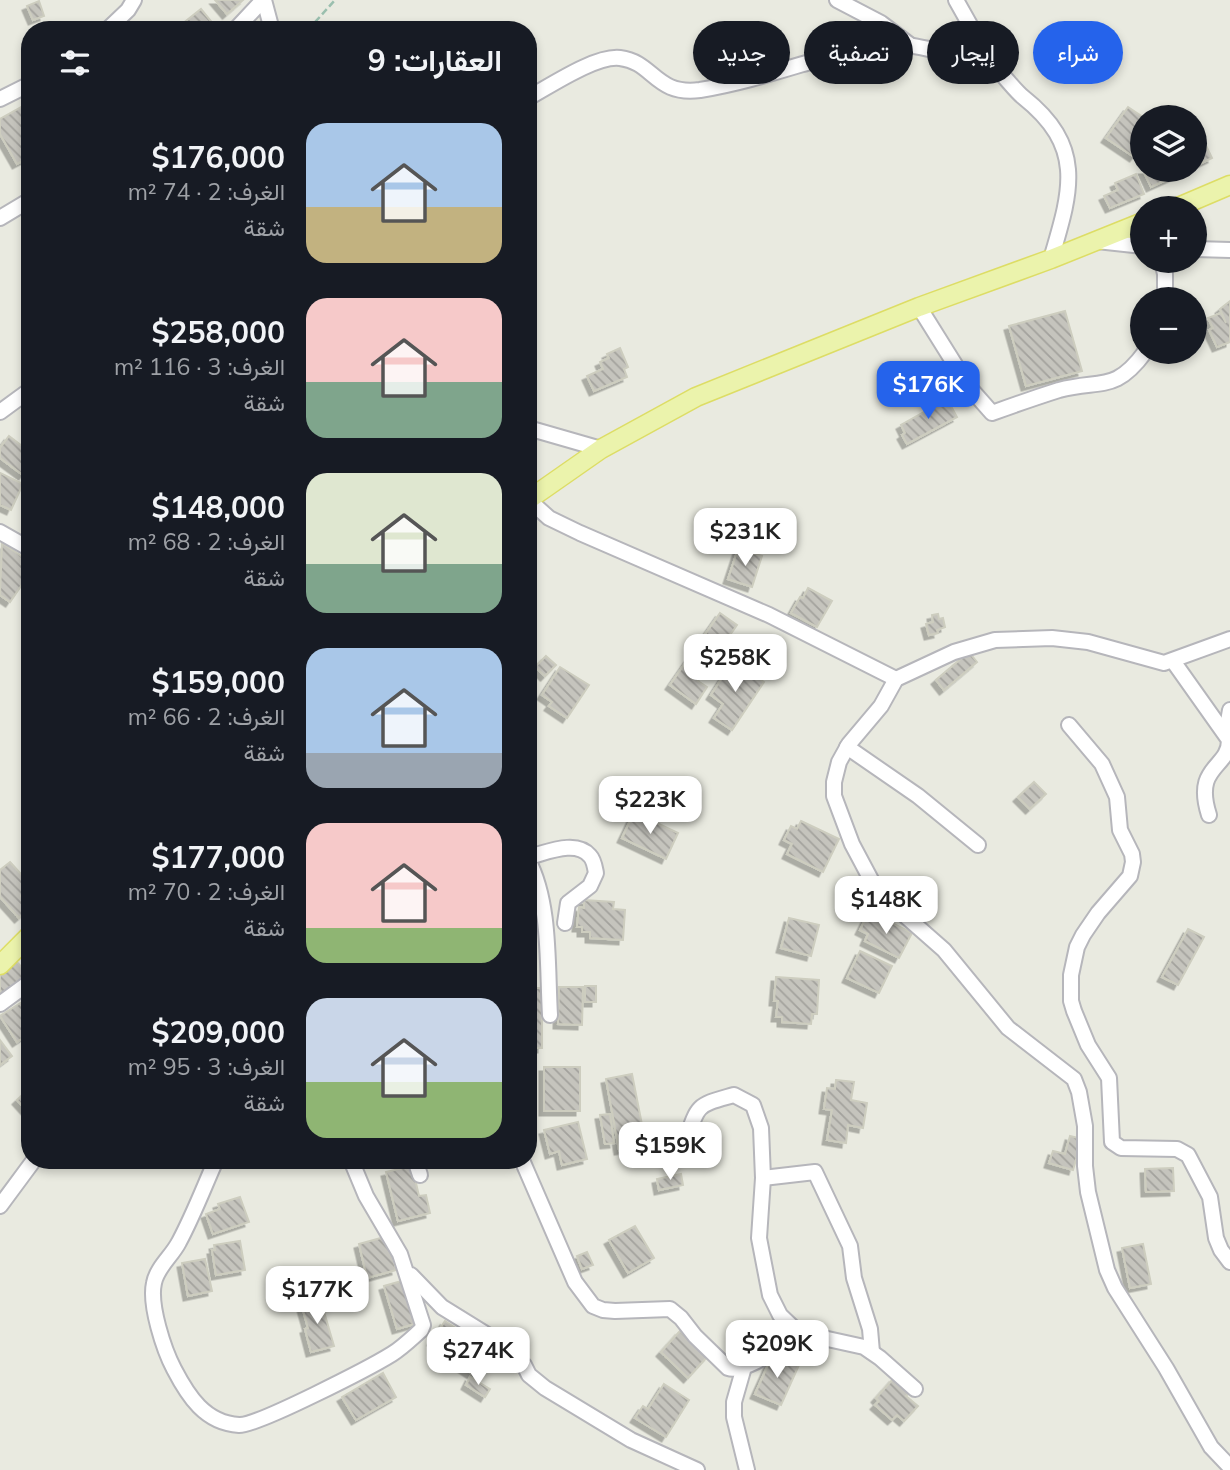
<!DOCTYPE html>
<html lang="ar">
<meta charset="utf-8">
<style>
:root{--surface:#171b24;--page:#242831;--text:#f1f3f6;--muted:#9ea1a6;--accent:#2563eb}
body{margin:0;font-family:Mulish,Vazirmatn,sans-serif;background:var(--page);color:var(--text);direction:rtl;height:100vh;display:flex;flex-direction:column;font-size:26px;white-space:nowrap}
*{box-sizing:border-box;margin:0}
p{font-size:23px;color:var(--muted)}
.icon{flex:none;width:38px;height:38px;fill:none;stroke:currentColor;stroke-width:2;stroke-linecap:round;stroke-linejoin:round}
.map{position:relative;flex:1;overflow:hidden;direction:ltr}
.details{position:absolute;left:21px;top:21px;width:516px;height:1148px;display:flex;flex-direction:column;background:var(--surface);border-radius:28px;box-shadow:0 4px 10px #0003;direction:rtl}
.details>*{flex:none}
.guide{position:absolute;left:558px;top:21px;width:565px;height:63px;direction:rtl;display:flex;gap:14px}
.controls{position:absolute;left:1130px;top:105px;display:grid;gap:14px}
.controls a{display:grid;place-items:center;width:77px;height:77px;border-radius:50%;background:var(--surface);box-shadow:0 4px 10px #0003;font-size:35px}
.price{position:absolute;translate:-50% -60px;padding:0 16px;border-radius:14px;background:#fff;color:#222;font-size:23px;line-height:46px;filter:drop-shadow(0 2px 4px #0008)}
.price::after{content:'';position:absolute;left:50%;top:42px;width:21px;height:16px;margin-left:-10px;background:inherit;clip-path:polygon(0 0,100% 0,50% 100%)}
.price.on{background:var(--accent);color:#fff}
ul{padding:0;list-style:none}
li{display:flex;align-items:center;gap:21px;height:175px;padding:0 35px}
li span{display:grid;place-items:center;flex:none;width:196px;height:140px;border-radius:21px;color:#555}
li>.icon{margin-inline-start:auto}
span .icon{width:84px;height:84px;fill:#fffc;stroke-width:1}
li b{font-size:30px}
h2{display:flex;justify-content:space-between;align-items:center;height:84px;padding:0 35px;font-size:30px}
.pill{padding:0 24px;border-radius:32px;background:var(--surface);box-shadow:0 4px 10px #0003;font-size:24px;line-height:63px}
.pill.on{background:var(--accent);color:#fff}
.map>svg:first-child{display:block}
</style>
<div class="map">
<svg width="1230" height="1470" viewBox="0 0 1230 1470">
<defs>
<pattern id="building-back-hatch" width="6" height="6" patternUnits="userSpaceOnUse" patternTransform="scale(1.75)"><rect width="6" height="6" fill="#c5c4bd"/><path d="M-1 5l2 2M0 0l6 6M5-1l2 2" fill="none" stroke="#a3a29d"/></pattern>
<filter id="shadow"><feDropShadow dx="-4.5" dy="4.5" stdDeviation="0" flood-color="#0004"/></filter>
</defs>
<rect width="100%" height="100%" fill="#e9eae0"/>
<g fill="url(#building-back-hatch)" stroke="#cdcdbf" stroke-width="2" filter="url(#shadow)">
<polygon points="215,0 243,0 227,14"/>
<polygon points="39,1 44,16 33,20 27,6"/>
<polygon points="201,9 215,26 210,30 185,30 181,25"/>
<polygon points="25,105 27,109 30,108 30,157 17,164 0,134 0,119"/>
<polygon points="1128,107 1143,117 1143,145 1134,157 1106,138"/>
<polygon points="1199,131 1212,158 1195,166 1195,133"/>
<polygon points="1143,170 1188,170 1151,187"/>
<polygon points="1136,174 1144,194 1110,208 1104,196 1118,190 1115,183"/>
<polygon points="1230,301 1230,342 1217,347 1209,330 1213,328 1208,318 1221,313 1226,323 1220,309"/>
<polygon points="1065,311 1082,371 1026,386 1009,326"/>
<polygon points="620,348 628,367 624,369 627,377 594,391 587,376 603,369 600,362 609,358 607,354"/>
<polygon points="947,399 957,417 907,444 902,435 905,433 901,425"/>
<polygon points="9,436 30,452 30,466 23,475 0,458 0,448"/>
<polygon points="0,473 23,484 11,510 0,505"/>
<polygon points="2,543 30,562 30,573 10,602 0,595"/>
<polygon points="738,549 762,556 752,587 728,579"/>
<polygon points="808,588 832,601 817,627 791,613 800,597 803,598"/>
<polygon points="720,613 737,625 698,681 707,687 696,704 670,685"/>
<polygon points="938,614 939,619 943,618 945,627 937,630 938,633 929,635 926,624 933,622 932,615"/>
<polygon points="969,652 977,662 944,690 936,680"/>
<polygon points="546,656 556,665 545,676 535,667"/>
<polygon points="733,661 764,682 732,730 714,718 723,704 711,695"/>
<polygon points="560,667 589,685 567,718 549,706 552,702 542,695"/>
<polygon points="1034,782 1046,794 1030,809 1018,797"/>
<polygon points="642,816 678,833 666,859 622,838 632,817 640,820"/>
<polygon points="801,821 839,839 823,872 787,854 792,844 784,840 791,826 797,829"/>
<polygon points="10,862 30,884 30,889 21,896 30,908 19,918 0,897 0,870"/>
<polygon points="584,900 614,902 613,909 625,910 623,940 590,938 590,932 582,932 582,927 577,927 579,907 584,908"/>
<polygon points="867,916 876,920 878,916 912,933 899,958 865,941 868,934 860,930"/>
<polygon points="789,918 819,925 811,956 781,948"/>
<polygon points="1188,929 1204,937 1178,985 1162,977"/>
<polygon points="860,951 892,966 879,993 847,978"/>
<polygon points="14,959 28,974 0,999 0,971"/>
<polygon points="776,977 819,980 817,1014 812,1014 811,1024 782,1022 782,1017 776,1017 778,1001 774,1001"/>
<rect x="585" y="986" width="11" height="16"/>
<polygon points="559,987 583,987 582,1025 558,1024"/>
<rect x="528" y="988" width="14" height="60"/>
<polygon points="22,1002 30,1014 30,1033 17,1042 0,1016"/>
<polygon points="0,1040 12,1056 0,1065"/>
<rect x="544" y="1067" width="36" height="44"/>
<polygon points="632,1074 646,1145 619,1150 606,1079"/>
<polygon points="836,1080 854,1082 851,1100 867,1103 863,1128 848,1125 846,1143 827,1140 832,1110 824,1109 827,1088 835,1089"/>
<polygon points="30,1088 30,1107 26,1110 17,1100"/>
<polygon points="610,1114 614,1143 605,1144 600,1115"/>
<polygon points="578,1122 587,1159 562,1165 559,1151 550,1154 544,1130"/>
<polygon points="1070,1136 1082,1139 1073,1170 1049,1163 1053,1151 1065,1154"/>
<polygon points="412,1166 419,1196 426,1195 430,1213 398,1221 386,1172"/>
<polygon points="1173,1168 1174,1191 1146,1192 1145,1169"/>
<polygon points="681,1174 683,1185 659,1190 657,1179"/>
<polygon points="240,1197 249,1222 213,1234 206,1214 220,1209 218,1204"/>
<polygon points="635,1226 654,1258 628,1273 609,1240"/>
<polygon points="388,1236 396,1270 367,1278 359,1244"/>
<polygon points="240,1241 245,1270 216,1275 212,1250 215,1250 214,1245"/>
<polygon points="1143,1244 1151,1284 1130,1288 1122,1248"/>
<polygon points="587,1252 593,1265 582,1269 577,1256"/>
<polygon points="205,1259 212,1291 188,1296 182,1263"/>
<polygon points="405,1280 418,1323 397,1329 384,1286"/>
<polygon points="320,1298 334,1346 311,1352 305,1329 308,1328 301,1303"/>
<polygon points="445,1321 493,1353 477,1377 439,1352 442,1348 432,1341"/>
<polygon points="680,1331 708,1356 688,1378 661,1352"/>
<polygon points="773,1354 799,1365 781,1405 755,1394"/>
<polygon points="383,1373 396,1397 356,1420 342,1397"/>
<polygon points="470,1377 490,1389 485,1397 466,1385"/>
<polygon points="894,1378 910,1392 906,1396 918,1406 904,1421 897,1415 892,1420 875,1405 879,1401 876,1398"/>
<polygon points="664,1384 689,1400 666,1437 635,1418 643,1406 648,1409"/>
</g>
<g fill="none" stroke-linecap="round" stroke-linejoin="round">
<defs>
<g id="minor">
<polyline points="264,0 272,30"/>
<polyline points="837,0 881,23 910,45"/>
<polyline points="956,0 992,64"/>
<polyline points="107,30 128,10 134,0"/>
<polyline points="235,30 263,0"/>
<path d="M528,98C550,86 596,55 620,58C654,62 655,96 700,90C738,84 776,72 813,61C836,54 861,45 885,44C907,43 928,49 948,53C961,56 977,58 989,63C999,68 1013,89 1023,97C1086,147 1071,191 1051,259"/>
<polyline points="0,99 30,84"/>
<polyline points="0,218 30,200"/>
<polyline points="1097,241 1143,246"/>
<polyline points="1195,249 1230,250"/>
<polyline points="1162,261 1165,274 1165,299"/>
<path d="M919,307L969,387L992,413C1014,405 1037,397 1059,390C1101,379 1115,393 1145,352"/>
<polyline points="0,412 30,390"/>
<polyline points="528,428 601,449"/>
<polyline points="529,500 549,518 580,533 769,615 896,679"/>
<polyline points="0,532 30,549"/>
<polyline points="1230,639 1164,663 1088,642 1052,638 995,640 954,652 896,679 881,706 849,744 839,762 834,782 834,796 852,844 877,891 944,950 1008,1028 1074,1079 1079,1092 1085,1126 1085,1166 1088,1192 1107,1270 1115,1288 1166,1368 1211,1447 1230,1467"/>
<path d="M1173,661L1229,740C1229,769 1193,765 1209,815"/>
<polyline points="1069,725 1102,764 1117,797 1120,830 1132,854 1133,862 1130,876 1098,913 1083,935 1077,947 1071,975 1071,1001 1074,1011 1088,1045 1109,1078 1112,1142 1121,1148 1177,1149 1188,1155 1210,1197 1216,1238 1221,1250 1230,1262"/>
<polyline points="1226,733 1230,710"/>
<polyline points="847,747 918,796 978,845"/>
<path d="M528,857C546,853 576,839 590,856C594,860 595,868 596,873L590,886L568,903L565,923"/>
<path d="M528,860C551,903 547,967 550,1015"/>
<polyline points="0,1004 30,982"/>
<path d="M687,1138C698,1103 699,1105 734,1095L753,1105L761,1128L763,1178L759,1238L770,1295L780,1315L801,1335"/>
<path d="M216,1160C204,1187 193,1216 179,1242C172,1256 157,1267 154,1283C149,1305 164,1350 174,1369C188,1396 205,1423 239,1425C257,1426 371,1367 392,1354C403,1347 412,1338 421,1330L423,1325L400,1254L366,1196L351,1160"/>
<polyline points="415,1160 420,1175"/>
<path d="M522,1160L575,1282L593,1306L603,1310L615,1311L670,1309L681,1318L695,1336L728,1368C745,1374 782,1345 797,1336L805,1334L864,1347L880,1358L915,1389"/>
<polyline points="763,1178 815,1172 850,1246 854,1278 870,1329 872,1352"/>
<polyline points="0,1206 34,1160"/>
<polyline points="411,1275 442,1307 505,1346 524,1365 529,1375 545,1388 631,1440 697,1470"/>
<polyline points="744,1367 734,1402 734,1417 747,1470"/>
</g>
<g id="major">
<polyline points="1176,208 1230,185"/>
<polyline points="528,500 601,449 696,397 919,307 1051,259 1143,222"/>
<polyline points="0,965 30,935"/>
</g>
</defs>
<use href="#minor" stroke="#b6b6bb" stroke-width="18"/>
<use href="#major" stroke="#dddd65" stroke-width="21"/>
<polyline stroke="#9abfae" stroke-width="2.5" stroke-dasharray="7 3.5" stroke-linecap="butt" points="308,30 335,0"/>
<use href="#minor" stroke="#fff" stroke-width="14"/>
<use href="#major" stroke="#ebf3ac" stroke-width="18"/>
</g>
</svg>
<div class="controls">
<a><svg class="icon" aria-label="layers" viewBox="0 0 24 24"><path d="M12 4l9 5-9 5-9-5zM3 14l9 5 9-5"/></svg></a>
<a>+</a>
<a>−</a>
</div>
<b class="price on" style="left:928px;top:421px">$176K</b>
<b class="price" style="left:745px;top:568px">$231K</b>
<b class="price" style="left:735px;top:694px">$258K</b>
<b class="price" style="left:650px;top:836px">$223K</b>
<b class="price" style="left:886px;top:936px">$148K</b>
<b class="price" style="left:670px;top:1182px">$159K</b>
<b class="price" style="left:317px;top:1326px">$177K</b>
<b class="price" style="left:777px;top:1380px">$209K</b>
<b class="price" style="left:478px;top:1387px">$274K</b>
<div class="guide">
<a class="pill on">شراء</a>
<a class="pill">إيجار</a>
<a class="pill">تصفية</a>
<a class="pill">جديد</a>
</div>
<section class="details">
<h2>العقارات: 9<svg class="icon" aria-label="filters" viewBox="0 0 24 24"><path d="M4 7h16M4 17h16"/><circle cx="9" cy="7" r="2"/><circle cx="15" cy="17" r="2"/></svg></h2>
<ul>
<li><span style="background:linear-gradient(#a9c7e8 60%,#c2b280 0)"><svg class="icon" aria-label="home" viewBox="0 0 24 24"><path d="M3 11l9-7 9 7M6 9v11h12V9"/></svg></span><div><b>$176,000</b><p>الغرف: 2 · 74 m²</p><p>شقة</p></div></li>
<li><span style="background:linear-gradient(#f6c9c9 60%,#7fa58c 0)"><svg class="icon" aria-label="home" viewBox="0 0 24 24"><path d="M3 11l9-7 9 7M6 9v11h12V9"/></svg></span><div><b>$258,000</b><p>الغرف: 3 · 116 m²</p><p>شقة</p></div></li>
<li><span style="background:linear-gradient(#dfe7d0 65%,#7fa58c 0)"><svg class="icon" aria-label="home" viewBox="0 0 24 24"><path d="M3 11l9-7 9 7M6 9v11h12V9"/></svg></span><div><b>$148,000</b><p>الغرف: 2 · 68 m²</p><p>شقة</p></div></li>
<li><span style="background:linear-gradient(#a9c7e8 75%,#9aa5b1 0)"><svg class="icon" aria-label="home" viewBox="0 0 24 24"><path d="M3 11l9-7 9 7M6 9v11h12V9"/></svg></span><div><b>$159,000</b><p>الغرف: 2 · 66 m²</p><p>شقة</p></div></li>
<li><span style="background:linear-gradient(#f6c9c9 75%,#8fb573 0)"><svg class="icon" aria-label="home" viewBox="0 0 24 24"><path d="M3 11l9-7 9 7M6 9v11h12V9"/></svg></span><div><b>$177,000</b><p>الغرف: 2 · 70 m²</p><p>شقة</p></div></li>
<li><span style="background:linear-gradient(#c9d6e8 60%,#8fb573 0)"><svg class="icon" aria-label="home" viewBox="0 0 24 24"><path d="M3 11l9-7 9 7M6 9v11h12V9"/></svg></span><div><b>$209,000</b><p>الغرف: 3 · 95 m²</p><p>شقة</p></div></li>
</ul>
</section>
</div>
